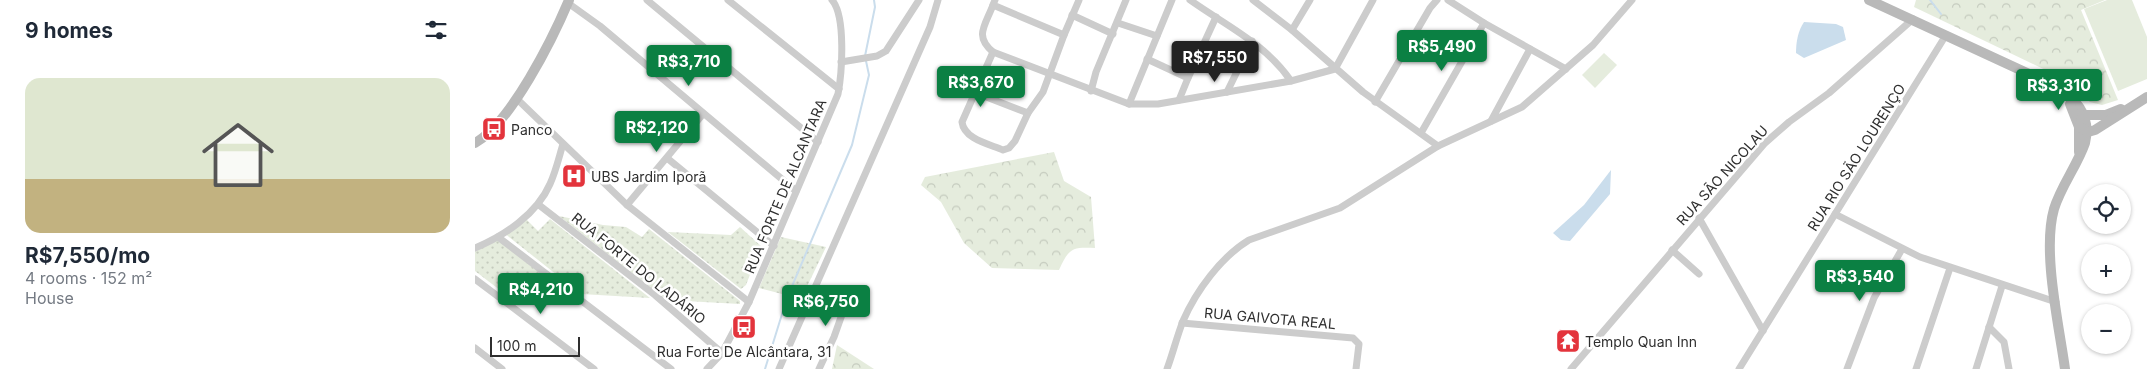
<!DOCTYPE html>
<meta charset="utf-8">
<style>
:root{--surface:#fff;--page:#f2f2f3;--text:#1f2937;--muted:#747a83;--accent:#0b8043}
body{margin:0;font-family:Inter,sans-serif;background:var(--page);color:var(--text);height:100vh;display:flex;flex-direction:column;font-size:19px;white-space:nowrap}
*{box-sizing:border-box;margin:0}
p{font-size:16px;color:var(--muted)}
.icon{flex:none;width:28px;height:28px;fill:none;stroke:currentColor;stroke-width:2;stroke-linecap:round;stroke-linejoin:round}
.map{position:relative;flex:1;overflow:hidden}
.panel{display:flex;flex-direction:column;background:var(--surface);width:475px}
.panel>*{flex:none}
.fabs{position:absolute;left:1606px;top:184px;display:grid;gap:10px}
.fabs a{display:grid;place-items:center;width:50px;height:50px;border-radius:50%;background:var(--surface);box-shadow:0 1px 4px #0004;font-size:25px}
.scale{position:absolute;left:15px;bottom:12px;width:90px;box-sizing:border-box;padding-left:5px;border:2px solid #2f2f2f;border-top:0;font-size:14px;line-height:18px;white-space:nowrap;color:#2f2f2f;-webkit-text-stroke:4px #fff;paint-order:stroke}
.price{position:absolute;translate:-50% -42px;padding:0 11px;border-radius:5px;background:var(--accent);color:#fff;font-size:16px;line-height:32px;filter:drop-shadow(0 1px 2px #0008)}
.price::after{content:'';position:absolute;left:50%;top:30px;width:15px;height:11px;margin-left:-8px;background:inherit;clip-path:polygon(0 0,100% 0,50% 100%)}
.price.selected{background:#222;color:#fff}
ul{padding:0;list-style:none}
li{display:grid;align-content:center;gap:10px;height:265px;padding:0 25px}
li span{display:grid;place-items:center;height:155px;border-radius:15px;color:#555}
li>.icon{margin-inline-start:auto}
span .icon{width:90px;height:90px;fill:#fffc;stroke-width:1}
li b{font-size:21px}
h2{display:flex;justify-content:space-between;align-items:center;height:60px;padding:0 25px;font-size:21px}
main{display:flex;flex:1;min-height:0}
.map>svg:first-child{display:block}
</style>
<main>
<section class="panel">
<h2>9 homes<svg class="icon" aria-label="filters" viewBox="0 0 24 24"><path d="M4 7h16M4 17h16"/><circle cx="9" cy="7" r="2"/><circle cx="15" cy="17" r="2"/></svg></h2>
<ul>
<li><span style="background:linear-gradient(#dfe7d0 65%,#c2b280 0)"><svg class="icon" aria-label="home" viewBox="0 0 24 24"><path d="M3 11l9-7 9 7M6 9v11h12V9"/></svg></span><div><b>R$7,550/mo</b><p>4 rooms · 152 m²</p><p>House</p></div></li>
</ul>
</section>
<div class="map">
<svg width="1672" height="369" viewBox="0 0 1672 369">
<defs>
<pattern id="green-dots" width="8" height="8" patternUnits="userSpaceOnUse" patternTransform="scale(1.25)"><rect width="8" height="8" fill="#e5ecdd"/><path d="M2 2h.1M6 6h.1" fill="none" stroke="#c5cbbe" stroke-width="1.8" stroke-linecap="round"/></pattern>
<pattern id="forest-crowns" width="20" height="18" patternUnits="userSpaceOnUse" patternTransform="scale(1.25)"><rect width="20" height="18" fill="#e5ecdd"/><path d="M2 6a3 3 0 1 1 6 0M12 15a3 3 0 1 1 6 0" fill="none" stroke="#c5cbbe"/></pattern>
</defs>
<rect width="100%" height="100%" fill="#fff"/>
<g fill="url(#green-dots)">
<polygon points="84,216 128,225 151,227 167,237 174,229 265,301 265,304 192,300"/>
<polygon points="50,218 63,231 75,219 175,298 106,294 29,233"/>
<polygon points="265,227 286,246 271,285 266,289 193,232 256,235"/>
<polygon points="306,237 351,247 326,299 284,288"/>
<polygon points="22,238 79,283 70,293 45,291 34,297 0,271 0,249"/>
</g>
<g fill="url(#forest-crowns)">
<polygon points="1441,0 1630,0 1606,10 1643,100 1627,105 1615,102 1585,77 1439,7"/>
<path d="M579,152L589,181L616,197L620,248C597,247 594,248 584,270L517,268L489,243L466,202L446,185L450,177Z"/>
<polygon points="362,345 399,369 357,369"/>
</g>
<g fill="#e5ecdd">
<polygon points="1632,0 1657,0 1672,37 1672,79 1643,91 1609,9"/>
<polygon points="1129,53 1142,65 1120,88 1107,75"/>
</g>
<g fill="#caddec">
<path d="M1329,22L1361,24L1368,27L1371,40L1329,58L1321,53C1321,42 1323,31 1329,22Z"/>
<polygon points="1136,170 1135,194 1095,241 1086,240 1078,233 1109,205"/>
</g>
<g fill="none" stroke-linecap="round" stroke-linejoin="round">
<g stroke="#caddec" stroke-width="2">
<polyline points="1455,0 1466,14"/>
<polyline points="390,56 400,7 399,0"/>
<polyline points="290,369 312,298 377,145 394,75 391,61"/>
</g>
<g stroke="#ccc" stroke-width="7">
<polyline points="172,0 343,142"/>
<polyline points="253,0 364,89"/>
<polyline points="778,0 817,30 888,92 963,146"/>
<polyline points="973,0 1009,23 1091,69"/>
<polyline points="93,3 125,26 321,191"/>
<path d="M518,5C510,26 499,36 518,52L654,104H683L816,81C791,44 750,25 715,0"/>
<polyline points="597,15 638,34"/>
<polyline points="643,23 682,36"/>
<polyline points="817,30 835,0"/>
<polyline points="589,35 604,0"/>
<path d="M518,52L487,122C489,139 514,144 528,150L534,148L540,141L553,113L568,92L589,35L518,5L520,0"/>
<polyline points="672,59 713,78 704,100"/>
<polyline points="366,62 402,56 411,51 444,0"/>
<polyline points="713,78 741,17"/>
<polyline points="816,81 860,69 898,0"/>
<polyline points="616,91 621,72 651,0"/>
<polyline points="752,92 777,41"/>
<polyline points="501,93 553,113"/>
<polyline points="41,98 152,205 274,302"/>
<polyline points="900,102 955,8 962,0"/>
<polyline points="654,104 697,0"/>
<polyline points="1016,121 1055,49"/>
<polyline points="946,133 1009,23"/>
<polyline points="192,158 299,246"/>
<polyline points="64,205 180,295 247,353"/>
<polyline points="152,205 228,114"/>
<polyline points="1360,214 1445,257 1581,302"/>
<polyline points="1224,218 1288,331"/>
<polyline points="23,237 196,369"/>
<path d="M0,248C29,236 62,214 75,184C81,171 84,157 88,144"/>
<polyline points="1197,250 1224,274"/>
<polyline points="0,279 119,369"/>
<polyline points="707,323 878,338 884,344 881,369"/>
<polyline points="1514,327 1529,342 1534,369"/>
<polyline points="0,348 27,369"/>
<path d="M232,369L247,353L274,302L363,94C367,73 371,16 357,0"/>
<polyline points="304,369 455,27 463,0"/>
<polyline points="344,369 359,337 375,292"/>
<path d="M692,369C698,353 702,336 708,321C721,291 746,257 774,240L865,208L963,146L1047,107L1118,45L1157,0"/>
<polyline points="1096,369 1290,143 1314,122 1354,93 1438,19"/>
<polyline points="1264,369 1471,35"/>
<polyline points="1372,369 1399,298 1427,249"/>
<polyline points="1441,369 1475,268"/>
<polyline points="1501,369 1527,286"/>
</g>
<g stroke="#b9b9b9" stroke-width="10">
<path d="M1394,0L1582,87C1603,100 1616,118 1610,143C1602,166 1586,186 1579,209C1567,251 1584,325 1590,369"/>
<polyline points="1595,104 1604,127 1604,152"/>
<polyline points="1606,119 1610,115 1631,115 1646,109"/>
<polyline points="1604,127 1613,132 1620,130 1672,97"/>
<path d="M0,143C36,123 78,38 94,0"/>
</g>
</g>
<defs>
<symbol id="bus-square" viewBox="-11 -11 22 22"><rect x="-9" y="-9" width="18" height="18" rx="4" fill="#e3343c" stroke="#fff"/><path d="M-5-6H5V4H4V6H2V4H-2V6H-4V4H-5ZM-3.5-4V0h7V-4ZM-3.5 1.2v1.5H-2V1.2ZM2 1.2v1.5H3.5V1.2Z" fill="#fff"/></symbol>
<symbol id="hospital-square" viewBox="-11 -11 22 22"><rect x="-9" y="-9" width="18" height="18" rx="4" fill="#e3343c" stroke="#fff"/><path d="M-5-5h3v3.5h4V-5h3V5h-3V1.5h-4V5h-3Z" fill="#fff"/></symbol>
<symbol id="temple-square" viewBox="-11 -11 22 22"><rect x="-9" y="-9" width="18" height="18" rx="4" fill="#e3343c" stroke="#fff"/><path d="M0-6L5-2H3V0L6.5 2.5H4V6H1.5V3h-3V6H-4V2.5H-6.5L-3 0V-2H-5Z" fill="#fff"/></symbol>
</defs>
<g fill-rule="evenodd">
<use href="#bus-square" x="5" y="115" width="28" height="28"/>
<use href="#hospital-square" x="85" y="162" width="28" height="28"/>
<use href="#bus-square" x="255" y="313" width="28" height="28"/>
<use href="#temple-square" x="1079" y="327" width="28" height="28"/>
</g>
<g text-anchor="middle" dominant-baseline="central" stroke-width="5" stroke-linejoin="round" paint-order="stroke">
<g font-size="14" fill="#2f2f2f" stroke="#fff" text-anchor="start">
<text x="36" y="129">Panco</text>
<text x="116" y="176">UBS Jardim Iporã</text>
<text x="1110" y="341">Templo Quan Inn</text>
<text x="269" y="351" text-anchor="middle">Rua Forte De Alcântara, 31</text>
</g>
<g font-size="14" fill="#2f2f2f" stroke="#fff">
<text transform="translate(1381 157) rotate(-58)">RUA RIO SÃO LOURENÇO</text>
<text transform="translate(1247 175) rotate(-48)">RUA SÃO NICOLAU</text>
<text transform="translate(310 186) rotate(-67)">RUA FORTE DE ALCANTARA</text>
<text transform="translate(164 268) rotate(39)">RUA FORTE DO LADÁRIO</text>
<text transform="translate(795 318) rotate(5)">RUA GAIVOTA REAL</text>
</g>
</g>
</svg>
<div class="fabs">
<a><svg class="icon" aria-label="locate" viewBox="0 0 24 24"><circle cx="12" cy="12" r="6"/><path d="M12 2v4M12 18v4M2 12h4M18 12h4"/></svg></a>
<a>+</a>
<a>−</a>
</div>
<div class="scale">100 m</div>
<b class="price" style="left:967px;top:72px">R$5,490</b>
<b class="price selected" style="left:740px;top:83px">R$7,550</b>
<b class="price" style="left:214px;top:87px">R$3,710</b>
<b class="price" style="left:506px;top:108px">R$3,670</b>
<b class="price" style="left:1584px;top:111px">R$3,310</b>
<b class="price" style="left:182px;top:153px">R$2,120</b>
<b class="price" style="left:1385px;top:302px">R$3,540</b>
<b class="price" style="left:66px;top:315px">R$4,210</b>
<b class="price" style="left:351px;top:327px">R$6,750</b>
</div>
</main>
